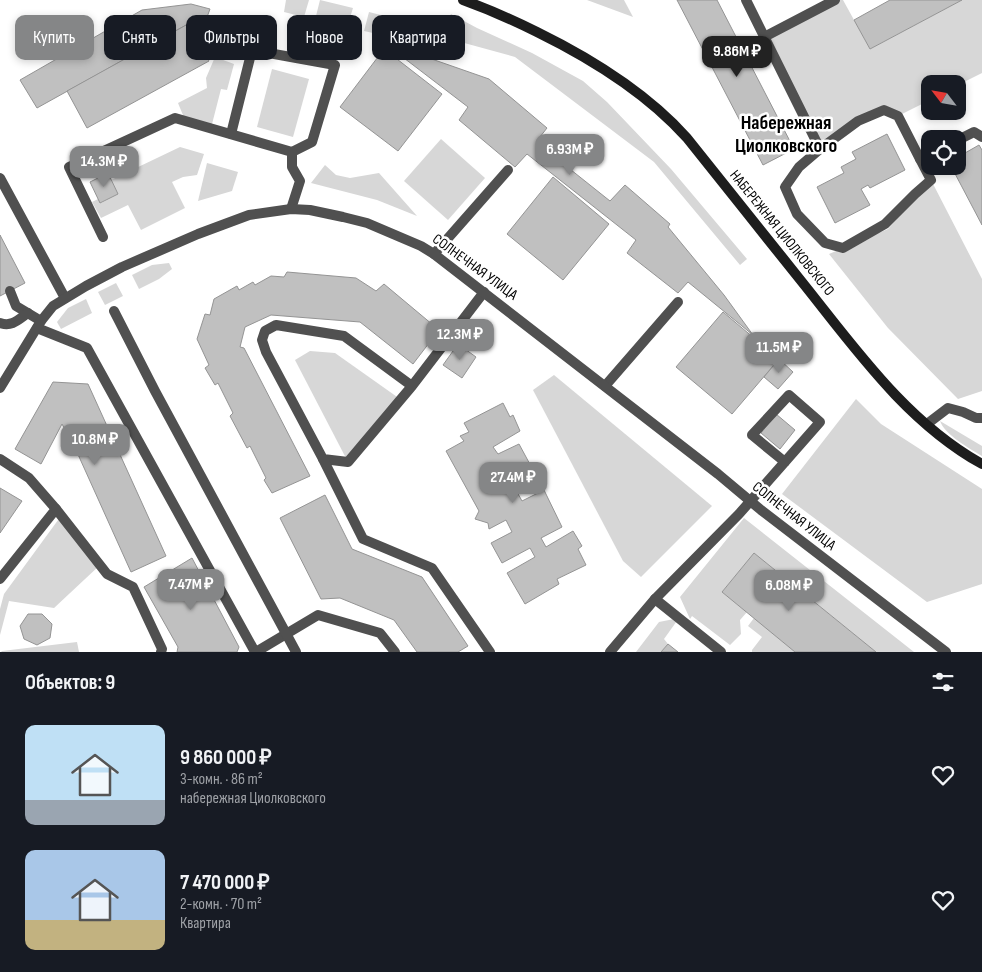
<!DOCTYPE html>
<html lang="ru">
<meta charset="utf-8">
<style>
:root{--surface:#171b24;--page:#20242c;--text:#f1f3f6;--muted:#9ea1a6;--accent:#858687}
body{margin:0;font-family:"Sofia Sans Condensed",sans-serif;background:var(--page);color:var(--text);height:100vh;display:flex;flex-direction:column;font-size:19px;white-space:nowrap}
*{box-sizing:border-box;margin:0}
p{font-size:16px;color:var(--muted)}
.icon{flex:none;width:28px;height:28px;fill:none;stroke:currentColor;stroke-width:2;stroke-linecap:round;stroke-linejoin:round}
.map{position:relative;height:652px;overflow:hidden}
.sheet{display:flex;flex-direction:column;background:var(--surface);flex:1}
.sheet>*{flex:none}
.guide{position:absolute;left:15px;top:15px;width:500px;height:45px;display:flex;gap:10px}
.needle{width:32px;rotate:301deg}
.fabs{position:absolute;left:921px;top:75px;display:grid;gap:10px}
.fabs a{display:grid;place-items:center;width:45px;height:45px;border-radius:10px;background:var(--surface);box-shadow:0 2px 8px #0003;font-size:25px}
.price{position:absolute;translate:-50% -42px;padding:0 11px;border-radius:10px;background:var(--accent);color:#fff;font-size:16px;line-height:32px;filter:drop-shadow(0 1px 2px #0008)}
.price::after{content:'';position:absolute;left:50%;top:30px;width:15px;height:11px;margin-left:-8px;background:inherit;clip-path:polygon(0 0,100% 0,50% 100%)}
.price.current{background:#222;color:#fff}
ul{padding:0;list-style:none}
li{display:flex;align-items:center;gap:15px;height:125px;padding:0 25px}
li span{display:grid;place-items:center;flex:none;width:140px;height:100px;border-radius:10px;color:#555}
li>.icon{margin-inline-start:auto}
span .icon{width:60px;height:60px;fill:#fffc;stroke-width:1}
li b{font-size:21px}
h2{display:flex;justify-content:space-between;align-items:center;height:60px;padding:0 25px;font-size:21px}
.tag{padding:0 18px;border-radius:10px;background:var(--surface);box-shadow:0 2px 8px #0003;font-size:18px;line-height:45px}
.tag.current{background:var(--accent);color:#fff}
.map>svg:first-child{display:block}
</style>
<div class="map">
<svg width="982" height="652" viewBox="0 0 982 652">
<rect width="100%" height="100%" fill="#fff"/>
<g fill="#d7d7d7">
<polygon points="286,0 309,0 304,17 284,12"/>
<polygon points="320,0 353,8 347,27 315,20"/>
<polygon points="587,0 624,0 633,17"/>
<polygon points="835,0 843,0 870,49 962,0 982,0 982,73 958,85 958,84 930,84 930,100 898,116 884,110 820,149 764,37"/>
<polygon points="369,12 412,23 413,29 391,37 364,31"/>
<polygon points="451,14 477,28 532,53 583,81 607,102 671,169 747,259 740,265 654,162 515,57 446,38 449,33 443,26"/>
<polygon points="215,57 234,64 227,90 221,89 211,128 185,120 178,103 207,88 206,78"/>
<polygon points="272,69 309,79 293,137 257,127"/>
<polygon points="441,139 485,178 448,220 404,181"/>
<polygon points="180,147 204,154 197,175 183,177 172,182 185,208 141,230 128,205 101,218 92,202 98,199 101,203 118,194 111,180"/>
<polygon points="207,163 238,172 232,191 198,201"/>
<polygon points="325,165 336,175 350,178 379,173 417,216 377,200 311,183"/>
<polygon points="931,180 982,279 982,391 958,399 888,328 829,254 888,229"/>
<polygon points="169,263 172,269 159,279 139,289 132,275 152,265"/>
<polygon points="116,283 123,296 105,305 98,292"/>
<polygon points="86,299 92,313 61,329 57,322 68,308"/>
<polygon points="310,351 335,353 400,399 348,462 295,360"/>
<polygon points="554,375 712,506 641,577 623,561 533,390"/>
<polygon points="856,399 881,424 982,489 982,584 927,602 782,494"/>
<path d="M940,421L982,446V456C969,448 945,435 940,421Z"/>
<polygon points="61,516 100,565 54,608 9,601 0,635 0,609 4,594"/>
<polygon points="744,518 914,652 876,652 754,553 722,592 747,612 740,620 741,634 730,645 692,616 690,619 680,597"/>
<polygon points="679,618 664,639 668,644 661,652 636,652 659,622"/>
<polygon points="754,618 795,652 752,652 752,650 762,637 748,626"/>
<polygon points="77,642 79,652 1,652 2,651"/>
</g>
<g fill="#c0c0c0" stroke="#949494">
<polygon points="677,0 717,0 794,149 763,165"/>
<polygon points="890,0 962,0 870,49 854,20"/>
<polygon points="191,4 210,9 203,28 188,24 37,108 20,80 142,10"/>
<polygon points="188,24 209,61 87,128 67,91"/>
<polygon points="383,42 489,79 547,128 536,142 610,201 625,185 670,224 668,227 724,295 753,335 688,282 678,293 627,253 636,240 527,154 515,167 459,120 468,107"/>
<polygon points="384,49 442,94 398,151 340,107"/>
<polygon points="887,134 905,170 870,188 868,185 861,189 870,205 835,223 817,187 844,173 841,167 856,159 852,152"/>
<polygon points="979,145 982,150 982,225 951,166 958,166 958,157"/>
<polygon points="108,173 118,194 100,203 90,182"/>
<polygon points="553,177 609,224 563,280 507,234"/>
<polygon points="0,235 25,283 0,296"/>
<polygon points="287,272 356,278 376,291 384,284 439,330 413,364 360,322 271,315 245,327 240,347 244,348 310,476 272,493 264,480 266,478 250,446 247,448 230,416 233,413 218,383 215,385 205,368 209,365 197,339 205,314 210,315 214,299 237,286 239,290 253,282 255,285 271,276 284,277"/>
<polygon points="723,312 779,359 732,414 676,367"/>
<polygon points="458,344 476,357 462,378 443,365"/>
<polygon points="779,359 793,372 778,389 764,377"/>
<polygon points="53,382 88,384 166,556 131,572 76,450 62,424 41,464 15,449"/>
<polygon points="503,403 510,417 513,415 520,431 493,447 498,454 519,444 539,481 517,492 522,501 544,490 562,527 541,538 546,547 573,531 582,546 578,549 586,565 557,579 559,584 525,604 507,573 535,557 530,548 502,563 491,543 512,532 506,520 489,529 488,523 475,519 479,511 446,451 464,441 460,436 469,432 464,423"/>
<polygon points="776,414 795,430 780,449 761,433"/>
<polygon points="0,488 22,501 0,533"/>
<polygon points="325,495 352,549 422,577 468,646 458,652 417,652 394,620 340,598 321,599 280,518"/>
<polygon points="754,553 876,652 795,652 722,592"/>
<polygon points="192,558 239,647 237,652 177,652 178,647 144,587"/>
<polygon points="28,614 42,614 52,624 50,638 37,645 24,639 20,626"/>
<polygon points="668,644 678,652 661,652"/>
</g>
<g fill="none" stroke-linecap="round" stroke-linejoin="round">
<g stroke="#505050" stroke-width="10">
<polyline points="746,0 820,149 858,121 884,110 898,116 920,159"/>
<polyline points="764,37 835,0"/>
<polyline points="231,134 252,50 335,65 312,142 292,152"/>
<polyline points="958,140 974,132 982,137"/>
<polyline points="820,149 799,167 785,187 797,214 825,243 843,248 885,224 915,194 931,180 920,159 930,153"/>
<polyline points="0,178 65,298"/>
<polyline points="103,237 69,167 175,118 292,152 292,167 300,181 291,209"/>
<polyline points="434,254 508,170"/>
<polyline points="10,291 16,306 41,321"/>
<path d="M0,323C12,327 18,320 28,313"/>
<polyline points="37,328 87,348 255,652"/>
<polyline points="412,386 344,336 276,325 265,331 262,340 266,352 323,459 348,462 412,386 484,292"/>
<polyline points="605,386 678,302"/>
<polyline points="927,424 948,408 963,412 976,418 982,418"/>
<polyline points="0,459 29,478 56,509 0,579"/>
<polyline points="323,459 363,539 432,568 490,652"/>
<polyline points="56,509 107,574 133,587 162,649 161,652"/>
<polyline points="655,599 721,652"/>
<polyline points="256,652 318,615 380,633 395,652"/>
<polyline points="610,652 655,599 739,514 820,422 789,395 752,435 785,462"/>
</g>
<polyline stroke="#505050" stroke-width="10" points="114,311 155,391 296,652"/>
<polyline stroke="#505050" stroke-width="10" points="0,388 41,321 53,306 86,286 122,267 198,234 249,215 291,209 310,210 343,217 367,223 421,246 434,254 718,474 761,510 946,652"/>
<path stroke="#1d1d1d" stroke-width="10" d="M463,0C488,9 513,20 537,32C592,59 646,92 687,138C727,188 766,237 806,287C857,351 908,423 982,464"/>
</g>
<g text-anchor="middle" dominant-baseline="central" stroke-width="5" stroke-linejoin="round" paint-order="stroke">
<g font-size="15" fill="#000" stroke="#fff">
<text transform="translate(782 233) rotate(51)">НАБЕРЕЖНАЯ ЦИОЛКОВСКОГО</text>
<text transform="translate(475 267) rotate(36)">СОЛНЕЧНАЯ УЛИЦА</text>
<text transform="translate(794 516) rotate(38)">СОЛНЕЧНАЯ УЛИЦА</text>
</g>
<g font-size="20" font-weight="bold" fill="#000" stroke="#fff">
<text x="786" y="123">Набережная<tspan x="786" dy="23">Циолковского</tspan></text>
</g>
</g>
</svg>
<div class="fabs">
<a><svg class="needle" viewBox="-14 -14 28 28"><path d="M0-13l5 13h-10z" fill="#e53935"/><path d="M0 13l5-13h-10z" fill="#9ea1a6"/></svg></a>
<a><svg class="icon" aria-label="locate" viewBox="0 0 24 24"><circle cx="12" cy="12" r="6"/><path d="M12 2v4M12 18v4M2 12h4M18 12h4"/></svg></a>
</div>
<b class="price current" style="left:737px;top:78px">9.86M ₽</b>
<b class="price" style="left:570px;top:176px">6.93M ₽</b>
<b class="price" style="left:104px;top:188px">14.3M ₽</b>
<b class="price" style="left:460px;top:361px">12.3M ₽</b>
<b class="price" style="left:779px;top:374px">11.5M ₽</b>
<b class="price" style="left:95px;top:466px">10.8M ₽</b>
<b class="price" style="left:513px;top:504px">27.4M ₽</b>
<b class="price" style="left:191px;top:611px">7.47M ₽</b>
<b class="price" style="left:789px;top:612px">6.08M ₽</b>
<div class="guide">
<a class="tag current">Купить</a>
<a class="tag">Снять</a>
<a class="tag">Фильтры</a>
<a class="tag">Новое</a>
<a class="tag">Квартира</a>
</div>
</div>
<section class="sheet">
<h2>Объектов: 9<svg class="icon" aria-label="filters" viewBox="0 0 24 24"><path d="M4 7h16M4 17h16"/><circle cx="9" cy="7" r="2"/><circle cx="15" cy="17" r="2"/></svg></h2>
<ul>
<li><span style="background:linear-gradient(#bfe0f5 75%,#9aa5b1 0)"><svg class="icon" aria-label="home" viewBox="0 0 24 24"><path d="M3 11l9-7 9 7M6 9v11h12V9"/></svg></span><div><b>9 860 000 ₽</b><p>3-комн. · 86 m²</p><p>набережная Циолковского</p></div><svg class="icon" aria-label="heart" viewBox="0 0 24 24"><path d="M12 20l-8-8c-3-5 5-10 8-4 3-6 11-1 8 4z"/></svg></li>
<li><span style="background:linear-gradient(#a9c7e8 70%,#c2b280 0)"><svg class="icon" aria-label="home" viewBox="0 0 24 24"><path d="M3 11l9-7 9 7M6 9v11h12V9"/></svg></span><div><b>7 470 000 ₽</b><p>2-комн. · 70 m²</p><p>Квартира</p></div><svg class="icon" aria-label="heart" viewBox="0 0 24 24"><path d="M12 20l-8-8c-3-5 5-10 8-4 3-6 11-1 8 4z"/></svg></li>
</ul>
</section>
